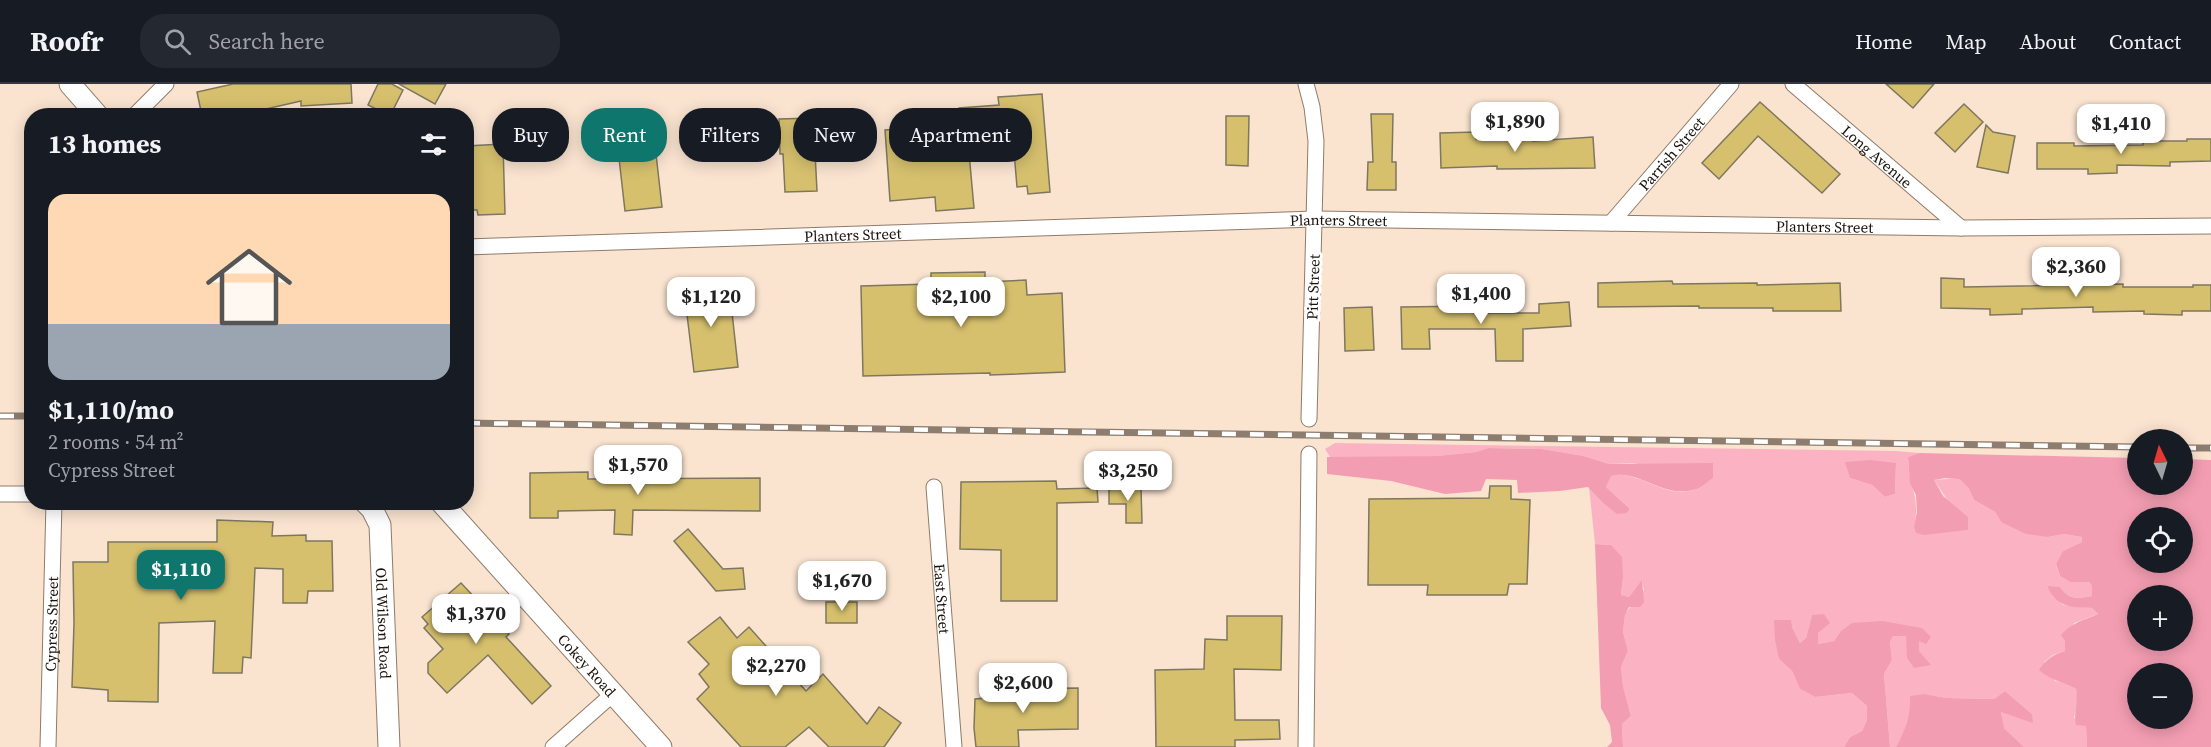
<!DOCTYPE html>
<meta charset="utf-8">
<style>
:root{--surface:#171b24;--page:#242831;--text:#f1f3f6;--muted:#9ea1a6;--line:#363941;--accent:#0f766e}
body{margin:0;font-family:"Source Serif 4",serif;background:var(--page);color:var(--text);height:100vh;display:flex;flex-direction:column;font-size:22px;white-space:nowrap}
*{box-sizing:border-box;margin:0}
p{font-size:20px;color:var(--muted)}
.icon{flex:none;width:33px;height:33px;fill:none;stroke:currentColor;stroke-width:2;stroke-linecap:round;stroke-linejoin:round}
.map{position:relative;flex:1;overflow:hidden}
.details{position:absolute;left:24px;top:24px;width:450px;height:402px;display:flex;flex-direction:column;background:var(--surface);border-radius:24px;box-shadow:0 3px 15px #0003}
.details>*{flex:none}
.banner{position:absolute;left:492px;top:24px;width:570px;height:54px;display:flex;gap:12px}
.needle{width:39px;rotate:355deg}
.buttons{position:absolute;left:2127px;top:345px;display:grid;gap:12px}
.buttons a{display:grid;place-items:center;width:66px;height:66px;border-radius:50%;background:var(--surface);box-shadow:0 3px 15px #0003;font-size:30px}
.price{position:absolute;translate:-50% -51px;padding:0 14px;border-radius:12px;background:#fff;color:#222;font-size:20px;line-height:39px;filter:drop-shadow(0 2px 3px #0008)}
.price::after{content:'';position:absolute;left:50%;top:36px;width:18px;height:14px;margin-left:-9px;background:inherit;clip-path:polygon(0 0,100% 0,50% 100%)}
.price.on{background:var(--accent);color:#fff}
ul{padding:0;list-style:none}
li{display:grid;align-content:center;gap:12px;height:318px;padding:0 24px}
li+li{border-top:2px solid var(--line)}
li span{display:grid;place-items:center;height:186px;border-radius:18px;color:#555}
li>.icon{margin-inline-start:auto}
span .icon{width:108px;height:108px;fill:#fffc;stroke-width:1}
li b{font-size:26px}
h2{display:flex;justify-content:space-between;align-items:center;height:72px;padding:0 24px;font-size:26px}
.pill{padding:0 21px;border-radius:24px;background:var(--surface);box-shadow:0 3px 15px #0003;font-size:21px;line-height:54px}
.pill.on{background:var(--accent);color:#fff}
header{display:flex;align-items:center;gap:36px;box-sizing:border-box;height:84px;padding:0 30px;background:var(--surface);border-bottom:2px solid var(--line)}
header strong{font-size:28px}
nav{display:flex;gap:33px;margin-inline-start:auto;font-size:21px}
.search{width:420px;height:54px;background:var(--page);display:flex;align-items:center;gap:15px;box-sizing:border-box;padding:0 21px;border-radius:24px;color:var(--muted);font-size:22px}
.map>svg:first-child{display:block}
</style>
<header>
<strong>Roofr</strong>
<div class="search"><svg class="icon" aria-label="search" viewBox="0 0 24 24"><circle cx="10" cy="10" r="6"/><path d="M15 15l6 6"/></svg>Search here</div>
<nav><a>Home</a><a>Map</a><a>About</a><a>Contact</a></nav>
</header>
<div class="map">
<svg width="2211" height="663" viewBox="0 0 2211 663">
<rect width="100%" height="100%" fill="#fae4d0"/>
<path fill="#fbb3c4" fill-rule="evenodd" d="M1335,359L1896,367L1919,369L1908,373C1908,401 1921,414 1914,442L1943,448L1968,446L1934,396L1960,394L1969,405L1974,416L1995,428L2001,438L2048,453L2064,450L2082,453V458L2063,467L2056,481L2060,492L2070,498H2089L2092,502V512C2077,515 2069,516 2060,503H2047L2063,521L2092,524L2098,530L2074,539L2065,557V567L2053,571L2044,578L2055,597L2065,598L2076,605L2078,613L2074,634L2086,642L2087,663H2024L2003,643L2001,627L2011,631L2032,630L2005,607L1994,615L1946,614L1925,610L1911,623L1903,650L1896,663H1890L1884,590L1892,576L1890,558L1893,552H1907V563L1919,567V556L1931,553L1840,548L1834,557L1818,560V549L1812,531L1806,554L1800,559L1792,543L1779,575L1792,587L1800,605L1815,613L1852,609L1867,622V636L1862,647L1850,653L1844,663H1623L1622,640L1631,632L1623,602L1621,583L1628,567L1623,548L1625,530L1644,506L1642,497L1629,513L1621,511L1623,494L1611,461L1595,460L1589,403L1602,418L1627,429L1630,425L1606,403L1610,392C1638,384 1663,417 1697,405C1703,403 1708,397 1712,394L1633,379L1609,380L1584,372L1542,365L1488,364L1476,368L1437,372L1387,374L1330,373L1325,365ZM1896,379L1895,410L1885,413L1872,401L1850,394Z"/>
<g fill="#f39db2" fill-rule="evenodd">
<path d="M1488,364L1542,365L1584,372L1609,380L1713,379V394C1708,397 1703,403 1697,405C1663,416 1638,384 1611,392L1606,403L1630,425L1627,429L1617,430L1602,418L1588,403L1560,407L1518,409L1517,396L1486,395L1481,407L1445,410L1391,397L1327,390V373L1437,372L1476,368Z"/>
<path d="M1919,369L2137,374L2138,400H2182L2183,375L2211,376V663H2087L2086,642L2076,641C2073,629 2079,617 2076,605C2063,597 2051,597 2039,586C2046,575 2053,571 2065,567V557L2061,551C2071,539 2084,536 2098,530L2092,524C2071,523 2057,524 2047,502L2060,503C2069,516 2077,515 2092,512V502L2089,498H2070L2060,492L2056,480L2063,467L2082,458V453L2064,450L2048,453L2026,450L2001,438L1995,428L1974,416L1969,405L1960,395L1945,394L1934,396L1943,412L1968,433V446L1924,451L1916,449L1914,442L1917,428L1916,411L1910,399L1908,373ZM2138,434H2182V478H2138ZM2138,512H2182V556H2138ZM2138,590H2182V634H2138Z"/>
<polygon points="1870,376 1896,379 1895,410 1885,413 1872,401 1850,394 1845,378"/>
<polygon points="1595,460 1611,461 1622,473 1623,494 1621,511 1629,513 1642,496 1644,518 1640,523 1629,523 1625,531 1623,548 1628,567 1621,583 1623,602 1631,632 1622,640 1623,663 1607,663 1612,658 1610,641 1601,624"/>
<polygon points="1824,530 1830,539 1818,549 1818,560 1834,557 1840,548 1852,539 1882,537 1922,544 1931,553 1926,560 1919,557 1919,567 1931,581 1914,584 1907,574 1906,552 1893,552 1890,558 1892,576 1884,590 1890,663 1844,663 1850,653 1862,647 1867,636 1867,622 1852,609 1815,613 1800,605 1792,587 1779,575 1775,556 1774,536 1791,536 1792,543 1800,559 1806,554 1812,531"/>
<path d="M2005,607L2032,630L2033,639L2001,628L2004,644L2024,663H1896C1905,647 1911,630 1910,612L1925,610L1946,614L1994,615Z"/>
</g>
<g fill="#d6c06e" stroke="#7e775f" stroke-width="1.5">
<polygon points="233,0 351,0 352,19 301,22 301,17 236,32 202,32 197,8"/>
<polygon points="378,0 392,0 403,6 390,32 368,21"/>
<polygon points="399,0 446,0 435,20"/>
<polygon points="1886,0 1934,0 1913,24"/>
<polygon points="1042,10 1050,108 1028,110 1027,102 1017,103 1013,56 1002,57 1002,55 968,58 974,124 936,127 935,113 890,117 885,46 960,41 959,24 999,21 998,13"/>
<polygon points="1760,18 1840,90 1822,109 1758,52 1719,95 1702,79"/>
<polygon points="1964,20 1983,38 1955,68 1935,49"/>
<polygon points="1371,30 1393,30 1392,78 1396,78 1396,106 1367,106 1368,78 1373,78"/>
<polygon points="1226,32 1249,32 1248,82 1226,81"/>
<polygon points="815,34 815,53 822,53 822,67 815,68 817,107 785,108 783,70 780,70 779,35"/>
<polygon points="1986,41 1993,48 2015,52 2008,89 1977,83"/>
<polygon points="1476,48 1476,55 1533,55 1533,57 1593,53 1595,84 1497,85 1497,82 1441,84 1440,49"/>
<polygon points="2187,55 2211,55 2211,77 2170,78 2170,82 2117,81 2117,89 2088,90 2088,85 2037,85 2037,59 2074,59 2074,62 2143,61 2143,57 2187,57"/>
<polygon points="503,60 505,130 478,131 477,126 466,126 466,62"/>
<polygon points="656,70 662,123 625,127 619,74"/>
<polygon points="985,188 985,198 1026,196 1027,211 1062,209 1065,288 990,291 990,289 863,292 861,202 931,200 931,189"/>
<polygon points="1941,194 1964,195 1964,203 2123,200 2123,203 2193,203 2193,201 2211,201 2211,227 2182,227 2182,231 2144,230 2144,227 2093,228 2093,223 2022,225 2022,230 1990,231 1990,225 1941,224"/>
<polygon points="1672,197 1673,200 1757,199 1757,201 1840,199 1841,227 1773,227 1773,224 1699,224 1699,222 1598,223 1598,199"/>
<polygon points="729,201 738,283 694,288 684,206"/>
<polygon points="1569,218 1571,242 1523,245 1523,277 1496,277 1495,245 1429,245 1430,265 1402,265 1401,223 1474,222 1474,229 1539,229 1539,220"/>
<polygon points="1372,223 1374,266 1345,267 1344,224"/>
<polygon points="588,388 588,395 760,394 760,427 633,426 632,451 614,450 615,426 558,427 558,434 530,434 530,389"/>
<polygon points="1056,397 1057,405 1097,404 1098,418 1057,419 1057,517 1001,517 1001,466 960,465 961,398"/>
<polygon points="1490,402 1511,402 1511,415 1530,416 1527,500 1509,500 1507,511 1427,511 1428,501 1368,501 1369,415 1489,414"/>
<polygon points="1109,404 1141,404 1142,439 1126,439 1126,420 1109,420"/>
<polygon points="217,436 273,438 272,452 306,451 306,457 332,457 333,507 308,507 307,519 283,519 283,485 255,484 251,574 243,573 242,589 213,589 215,537 159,539 158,618 108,617 108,606 72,603 74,539 73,478 108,478 108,458 217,458"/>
<polygon points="688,445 723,485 743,484 745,505 716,507 674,457"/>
<polygon points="461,499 509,550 506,553 551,602 532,620 488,571 447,609 428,589 428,579 443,565 424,544 428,540 422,533"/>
<rect x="826" y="518" width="31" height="21"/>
<polygon points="1227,532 1282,532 1281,586 1234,585 1235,636 1279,636 1280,655 1235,656 1235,663 1156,663 1155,586 1204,585 1205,555 1227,556"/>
<polygon points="720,533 737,554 749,543 806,607 823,590 867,640 879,623 901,639 884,663 829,663 809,643 785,663 741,663 697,615 709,603 699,590 709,580 688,558"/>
<polygon points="1078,604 1078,645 1018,646 1019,663 976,663 974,644 975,615 986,614 987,605"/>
</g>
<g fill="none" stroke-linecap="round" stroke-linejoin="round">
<defs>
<g id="street">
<polyline points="1306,0 1312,23 1316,57 1309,335"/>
<path id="s1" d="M1793,0L1961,144"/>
<polyline points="134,32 166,0"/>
<path id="s2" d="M1611,139L1731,0"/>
<path id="s3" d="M466,163L1315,135L1961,144L2211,142"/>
<path id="s4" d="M934,403L954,663"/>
<polyline points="0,410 32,410"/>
<path id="s5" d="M48,663L54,418"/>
<polyline points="553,663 614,609"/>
<polyline points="1306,663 1309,370"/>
</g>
<g id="secondary">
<polyline points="70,0 98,32"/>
<path id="s6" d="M365,418L372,425L380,441L389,663"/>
<path id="s7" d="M441,418L661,663"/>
</g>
</defs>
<use href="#street" stroke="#8f7b69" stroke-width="17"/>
<use href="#secondary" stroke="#8f7b69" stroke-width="23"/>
<use href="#street" stroke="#fff" stroke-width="15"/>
<use href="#secondary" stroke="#fff" stroke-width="21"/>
<defs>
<g id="rail">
<polyline points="0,332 32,332"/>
<polyline points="466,339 2138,363"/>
<polyline points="2182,364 2211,364"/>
</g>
</defs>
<use href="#rail" stroke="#8c7d6f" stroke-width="7"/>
<use href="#rail" stroke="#fff" stroke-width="4.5" stroke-dasharray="14" stroke-linecap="butt"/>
</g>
<g text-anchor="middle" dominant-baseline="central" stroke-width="6" stroke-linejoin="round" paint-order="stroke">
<g font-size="15" fill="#19110a" stroke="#fff">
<text stroke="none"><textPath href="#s2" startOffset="92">Parrish Street</textPath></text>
<text stroke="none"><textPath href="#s1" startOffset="111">Long Avenue</textPath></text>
<text stroke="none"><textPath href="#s3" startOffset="873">Planters Street</textPath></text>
<text stroke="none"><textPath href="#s3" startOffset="1359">Planters Street</textPath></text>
<text stroke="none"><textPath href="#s3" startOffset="387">Planters Street</textPath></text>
<text transform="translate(1313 203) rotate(-88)">Pitt Street</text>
<text stroke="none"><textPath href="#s4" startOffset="112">East Street</textPath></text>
<text stroke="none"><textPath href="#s6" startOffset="126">Old Wilson Road</textPath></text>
<text stroke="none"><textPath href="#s5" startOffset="123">Cypress Street</textPath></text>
<text stroke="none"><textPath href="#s7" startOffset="219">Cokey Road</textPath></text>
</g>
</g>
</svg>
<div class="buttons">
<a><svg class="needle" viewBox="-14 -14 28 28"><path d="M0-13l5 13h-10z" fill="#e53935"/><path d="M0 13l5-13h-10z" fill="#9ea1a6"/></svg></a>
<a><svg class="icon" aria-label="locate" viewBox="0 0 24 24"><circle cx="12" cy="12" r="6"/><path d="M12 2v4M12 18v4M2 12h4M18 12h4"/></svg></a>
<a>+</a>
<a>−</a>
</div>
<b class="price" style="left:1515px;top:69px">$1,890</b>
<b class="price" style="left:2121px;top:71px">$1,410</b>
<b class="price" style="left:2076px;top:214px">$2,360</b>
<b class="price" style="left:1481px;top:241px">$1,400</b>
<b class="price" style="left:711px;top:244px">$1,120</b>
<b class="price" style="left:961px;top:244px">$2,100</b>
<b class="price" style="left:638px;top:412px">$1,570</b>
<b class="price" style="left:1128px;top:418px">$3,250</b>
<b class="price on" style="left:181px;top:517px">$1,110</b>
<b class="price" style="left:842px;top:528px">$1,670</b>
<b class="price" style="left:476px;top:561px">$1,370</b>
<b class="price" style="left:776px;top:613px">$2,270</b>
<b class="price" style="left:1023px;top:630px">$2,600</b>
<div class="banner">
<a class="pill">Buy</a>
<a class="pill on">Rent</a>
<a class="pill">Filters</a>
<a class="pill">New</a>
<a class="pill">Apartment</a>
</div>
<section class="details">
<h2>13 homes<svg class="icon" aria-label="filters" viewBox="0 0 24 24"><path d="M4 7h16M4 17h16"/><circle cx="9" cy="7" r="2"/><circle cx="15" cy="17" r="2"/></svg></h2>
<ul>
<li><span style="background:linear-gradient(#ffd9b3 70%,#9aa5b1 0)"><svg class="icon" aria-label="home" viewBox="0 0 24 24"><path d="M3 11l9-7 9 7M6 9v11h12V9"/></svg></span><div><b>$1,110/mo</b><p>2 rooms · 54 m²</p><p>Cypress Street</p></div></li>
</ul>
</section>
</div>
